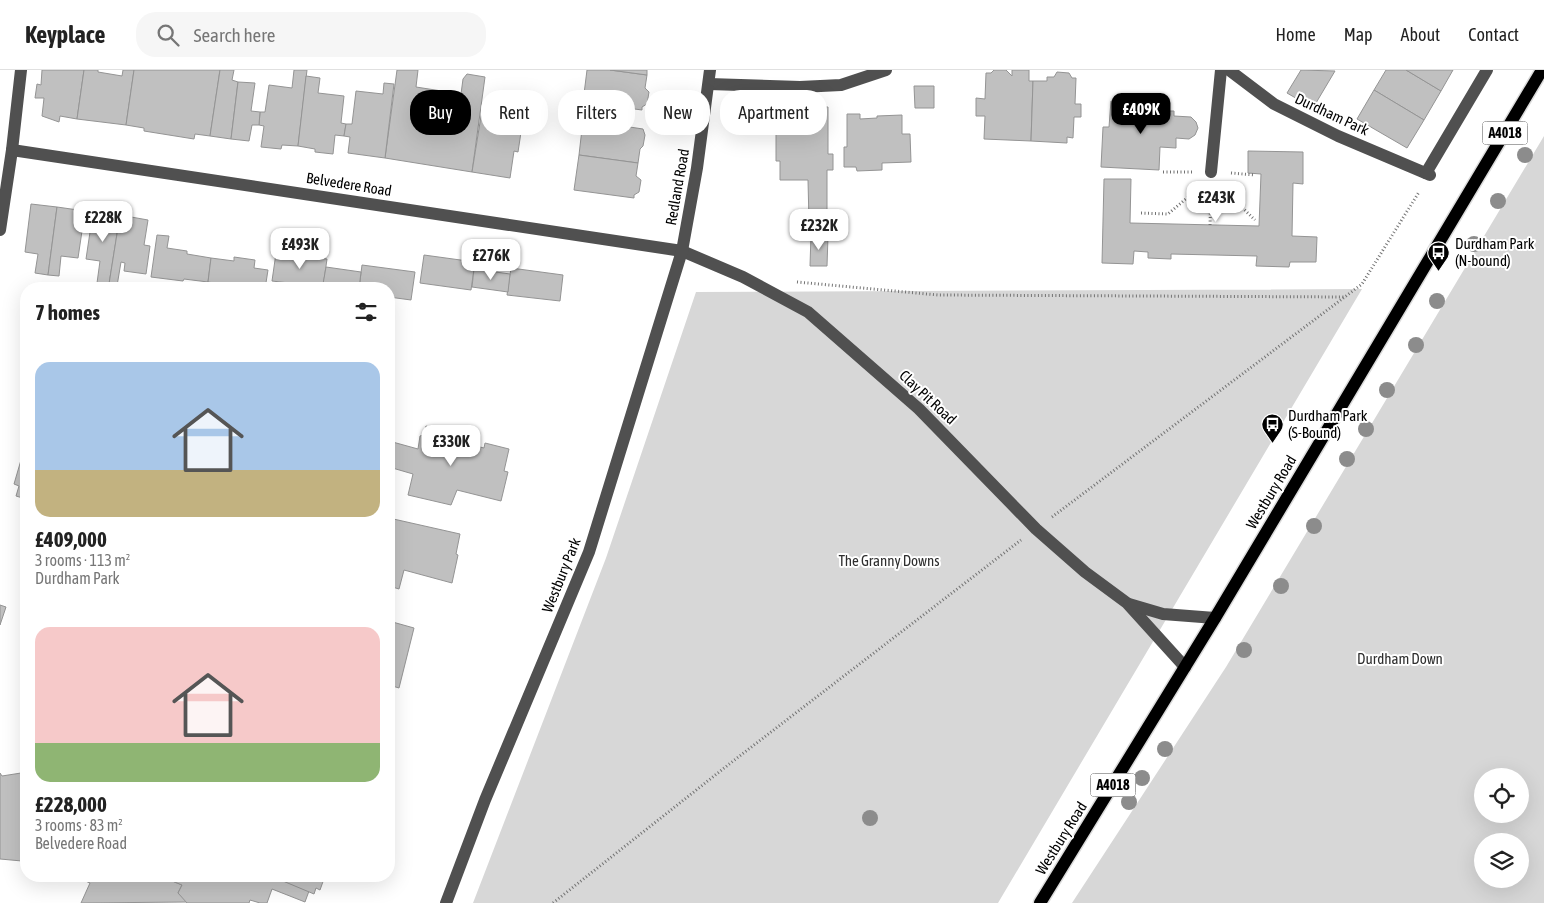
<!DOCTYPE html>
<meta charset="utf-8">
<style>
:root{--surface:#fff;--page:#f6f6f6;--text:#222;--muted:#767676;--line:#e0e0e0;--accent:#000}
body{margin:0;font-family:"Asap Condensed",sans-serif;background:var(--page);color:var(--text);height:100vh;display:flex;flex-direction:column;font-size:19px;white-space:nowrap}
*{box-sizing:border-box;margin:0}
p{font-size:16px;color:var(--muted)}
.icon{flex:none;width:28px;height:28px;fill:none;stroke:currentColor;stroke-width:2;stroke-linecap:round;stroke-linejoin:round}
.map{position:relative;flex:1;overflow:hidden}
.side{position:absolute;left:20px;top:212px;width:375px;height:600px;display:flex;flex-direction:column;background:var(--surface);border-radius:20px;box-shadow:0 5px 20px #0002}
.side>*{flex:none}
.hud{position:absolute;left:410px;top:20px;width:475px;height:45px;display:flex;gap:10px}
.buttons{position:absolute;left:1474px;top:698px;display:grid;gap:10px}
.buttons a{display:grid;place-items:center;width:55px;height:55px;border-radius:50%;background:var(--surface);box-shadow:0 5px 20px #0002;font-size:25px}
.price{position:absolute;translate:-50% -42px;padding:0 11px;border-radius:10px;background:#fff;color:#222;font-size:16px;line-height:32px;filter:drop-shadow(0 1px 2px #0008)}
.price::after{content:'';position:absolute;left:50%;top:30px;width:15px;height:11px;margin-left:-8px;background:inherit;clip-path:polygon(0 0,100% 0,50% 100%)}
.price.selected{background:var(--accent);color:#fff}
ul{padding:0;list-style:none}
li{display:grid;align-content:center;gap:10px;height:265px;padding:0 15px}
li span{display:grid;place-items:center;height:155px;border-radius:15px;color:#555}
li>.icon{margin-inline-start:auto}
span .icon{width:90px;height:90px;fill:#fffc;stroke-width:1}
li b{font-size:21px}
h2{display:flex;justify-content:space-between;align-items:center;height:60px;padding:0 15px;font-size:21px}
.pill{padding:0 18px;border-radius:20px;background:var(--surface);box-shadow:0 5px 20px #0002;font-size:18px;line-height:45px}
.pill.selected{background:var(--accent);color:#fff}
header{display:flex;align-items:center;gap:30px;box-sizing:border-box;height:70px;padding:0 25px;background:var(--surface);border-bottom:1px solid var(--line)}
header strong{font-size:24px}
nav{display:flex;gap:28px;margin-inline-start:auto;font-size:18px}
.search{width:350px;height:45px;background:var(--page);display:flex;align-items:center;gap:12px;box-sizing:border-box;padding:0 18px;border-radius:20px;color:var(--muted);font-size:19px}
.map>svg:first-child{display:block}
</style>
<header>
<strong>Keyplace</strong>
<div class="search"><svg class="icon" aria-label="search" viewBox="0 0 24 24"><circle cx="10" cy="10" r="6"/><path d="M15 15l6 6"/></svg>Search here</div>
<nav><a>Home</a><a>Map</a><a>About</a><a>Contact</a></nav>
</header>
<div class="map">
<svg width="1544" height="833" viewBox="0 0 1544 833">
<rect width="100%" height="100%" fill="#fff"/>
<g fill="#d7d7d7" fill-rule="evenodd">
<path d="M1544,66V833H1072L1226,597ZM1482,706H1520V744H1482ZM1482,771H1520V809H1482Z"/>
<polygon points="1362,219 998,833 473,833 606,488 696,222"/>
</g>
<g fill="#c0c0c0" stroke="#949494">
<polygon points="42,0 84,0 77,49 60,46 59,52 42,46 44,28 35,28 37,14 41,15"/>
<polygon points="84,0 98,0 98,2 122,6 123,0 134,0 126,55 77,49"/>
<polygon points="134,0 220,0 210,66 195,64 194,69 144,61 144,58 126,55"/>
<polygon points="220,0 234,0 232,10 238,12 231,69 210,66"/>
<polygon points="294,0 307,0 298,76 282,75 281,79 261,77 264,56 259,55 260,42 265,42 269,15 292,18"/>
<polygon points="397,0 418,0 416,17 461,24 463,9 467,4 485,7 472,102 385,88"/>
<polygon points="587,0 610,0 647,5 645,18 649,22 647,34 642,37 642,40 583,32"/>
<polygon points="610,0 647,0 647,5"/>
<polygon points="994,0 1006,0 1012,6 1012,0 1029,0 1029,11 1033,11 1031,71 984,69 985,46 976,46 976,28 985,29 986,3 991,3"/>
<polygon points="1301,0 1335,1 1313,38 1287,23"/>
<polygon points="1386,0 1406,0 1441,21 1424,50 1374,20"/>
<polygon points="1406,0 1453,0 1441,21"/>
<polygon points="1057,2 1069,3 1072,8 1076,8 1075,34 1081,34 1081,47 1074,47 1073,68 1067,67 1067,73 1031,71 1033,11 1047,11 1047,7 1054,7"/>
<polygon points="306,6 320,8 318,23 344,26 341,53 346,54 344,66 335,65 333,84 315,82 315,79 298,76"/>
<polygon points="238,12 255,13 251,41 260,42 259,55 252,55 249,71 231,69"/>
<polygon points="384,13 394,14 385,88 348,83 350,67 344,66 346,54 352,54 356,21 383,24"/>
<polygon points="914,16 934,16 934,38 915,38"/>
<polygon points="1374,20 1424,50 1407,78 1357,49"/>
<polygon points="1111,31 1135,32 1135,39 1140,33 1151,34 1156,41 1174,41 1174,46 1191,47 1196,52 1198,58 1195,65 1189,69 1176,68 1176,78 1160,77 1159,100 1101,97 1103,57 1109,57"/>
<polygon points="517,35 525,36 518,82 514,81 510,108 472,102 482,40 516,45"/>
<polygon points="779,36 828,37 828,84 833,84 833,100 827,100 827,152 809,152 808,110 780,110 780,91 776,91 776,48 779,49"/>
<polygon points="847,44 860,44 860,49 877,48 877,46 902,45 902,64 910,64 911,92 882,93 882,100 857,101 856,97 844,97 844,77 847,77"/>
<polygon points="583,50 643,59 645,65 643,76 640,79 638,93 579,85"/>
<polygon points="1248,81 1303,82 1303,114 1293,113 1292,166 1317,167 1316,192 1290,192 1289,197 1256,196 1257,186 1171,184 1171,189 1148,188 1148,182 1134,181 1133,194 1102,193 1104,109 1131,109 1130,153 1259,156 1261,104 1248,103"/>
<polygon points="579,85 638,93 636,106 641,110 639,122 634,125 634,128 574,120"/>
<polygon points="31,134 57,137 48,205 35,203 38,184 25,182"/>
<polygon points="57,137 85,141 78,188 61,186 59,206 48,205"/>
<polygon points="93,142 120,145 109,214 97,213 100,191 86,189"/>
<polygon points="120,145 148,150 144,175 150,176 146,204 124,201 125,193 121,192 117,216 109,214"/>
<polygon points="157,165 169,166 167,178 187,181 187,184 211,188 208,212 184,209 183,211 151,207"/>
<polygon points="811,165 828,166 827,196 810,196"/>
<polygon points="276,183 327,189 323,217 272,211"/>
<polygon points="424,185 475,192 471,220 420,213"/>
<polygon points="234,187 255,190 254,198 268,200 265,219 250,219 208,212 211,188 234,191"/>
<polygon points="362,195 415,202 411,230 389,227 389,219 359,219"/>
<polygon points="326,197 361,202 359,219 323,214"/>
<polygon points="511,198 563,205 560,231 507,225"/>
<polygon points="474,199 510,204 508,222 472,217"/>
<polygon points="426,356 466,367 464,373 484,378 485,373 509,379 504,401 508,402 501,431 457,420 451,435 408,425 413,404 389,397 389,371 418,379 420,366 423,365"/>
<polygon points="21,390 26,391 26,429 16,426 19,416 14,414"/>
<polygon points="389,448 460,464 456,484 458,485 452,513 404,500 399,519 389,516"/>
<polygon points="0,535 6,537 0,555"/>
<polygon points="389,551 414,558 399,618 389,615"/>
<polygon points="0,703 2,706 21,703 26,716 26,786 24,786 22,791 0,789"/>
<polygon points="85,806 160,806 182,815 178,823 188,832 81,833 90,813 83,810"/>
<polygon points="160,806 271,806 309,821 305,832 272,819 267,833 260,833 250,830 249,833 187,833 178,823 182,815"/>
<polygon points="271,806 325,806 320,820 316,818 314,824"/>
</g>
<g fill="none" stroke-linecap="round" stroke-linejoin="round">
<defs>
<polyline id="major" points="1040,833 1215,548 1542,0"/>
</defs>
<use href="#major" stroke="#dbdbdb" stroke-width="15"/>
<g stroke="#727272" stroke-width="3" stroke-dasharray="1 2.5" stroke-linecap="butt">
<polyline points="1163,102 1192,102"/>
<polyline points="1231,103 1255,105"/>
<polyline points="1222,118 1255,150"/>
<polyline points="1141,143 1168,144 1200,117"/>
<polyline points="1210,155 1211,121"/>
<polyline points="797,212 938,225 1346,227"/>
<polyline points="1052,447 1362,214 1419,122"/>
<polyline points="553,833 728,695 1021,470"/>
</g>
<g stroke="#505050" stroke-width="12">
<polyline points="1229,0 1274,34 1338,66 1430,105"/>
<polyline points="709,14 800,17 841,15 886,0"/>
<polyline points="12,80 682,181 743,207 808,242 919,339 1036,459 1085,502 1127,533 1185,597"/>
<polyline points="1211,102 1221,0"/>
<polyline points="1426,103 1487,0"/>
<polyline points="0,160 12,80 21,0"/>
<polyline points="1129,534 1163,544 1215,548"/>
<polyline points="446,833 485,730 589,482 682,181 697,98 710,0"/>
</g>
<use href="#major" stroke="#000" stroke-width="12"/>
</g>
<g fill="#8c8c8c">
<circle cx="1525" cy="85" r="8"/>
<circle cx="1498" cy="131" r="8"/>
<circle cx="1474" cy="174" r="8"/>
<circle cx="1437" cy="231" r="8"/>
<circle cx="1416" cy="275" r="8"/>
<circle cx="1387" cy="320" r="8"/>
<circle cx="1366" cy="359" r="8"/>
<circle cx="1347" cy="389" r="8"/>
<circle cx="1314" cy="456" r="8"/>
<circle cx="1281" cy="516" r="8"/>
<circle cx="1244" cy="580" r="8"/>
<circle cx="1165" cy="679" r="8"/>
<circle cx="1142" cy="708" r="8"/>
<circle cx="1129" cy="732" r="8"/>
<circle cx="870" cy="748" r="8"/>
</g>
<defs>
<symbol id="bus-pin" viewBox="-11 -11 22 30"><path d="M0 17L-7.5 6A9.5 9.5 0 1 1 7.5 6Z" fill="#000" stroke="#fff"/><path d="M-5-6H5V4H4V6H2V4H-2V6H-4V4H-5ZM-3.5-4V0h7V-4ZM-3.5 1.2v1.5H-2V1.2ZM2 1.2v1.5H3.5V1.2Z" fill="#fff"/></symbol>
</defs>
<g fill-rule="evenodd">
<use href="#bus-pin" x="1426" y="170" width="25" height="34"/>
<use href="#bus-pin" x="1260" y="342" width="25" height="34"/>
</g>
<g text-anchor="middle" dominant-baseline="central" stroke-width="4" stroke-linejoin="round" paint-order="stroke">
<g fill="#fff" stroke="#4c4c4c" stroke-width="1">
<rect x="1482.5" y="51.5" width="45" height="23" rx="4"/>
<rect x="1090.5" y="703.5" width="45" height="23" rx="4"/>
</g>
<g font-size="14" font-weight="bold" fill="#000">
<text x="1505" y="63">A4018</text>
<text x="1113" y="715">A4018</text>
</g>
<g font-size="15" fill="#000" stroke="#fff">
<text transform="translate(1332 44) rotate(25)">Durdham Park</text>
<text transform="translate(349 114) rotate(9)">Belvedere Road</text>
<text transform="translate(677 117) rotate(-80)">Redland Road</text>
<text transform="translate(928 327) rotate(43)">Clay Pit Road</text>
<text transform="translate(1271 422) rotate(-59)">Westbury Road</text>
<text transform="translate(561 505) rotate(-68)">Westbury Park</text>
<text transform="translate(1061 768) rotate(-58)">Westbury Road</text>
</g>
<g font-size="15" fill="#000" stroke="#fff" text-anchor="start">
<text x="1455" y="173">Durdham Park<tspan x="1455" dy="17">(N-bound)</tspan></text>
<text x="1288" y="345">Durdham Park<tspan x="1288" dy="17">(S-Bound)</tspan></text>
</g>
<g font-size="15" fill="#2e2e2e" stroke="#fff">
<text x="889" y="490">The Granny Downs</text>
<text x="1400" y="588">Durdham Down</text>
</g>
</g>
</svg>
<div class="buttons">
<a><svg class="icon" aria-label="locate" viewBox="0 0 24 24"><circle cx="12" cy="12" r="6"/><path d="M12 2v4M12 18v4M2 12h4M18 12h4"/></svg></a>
<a><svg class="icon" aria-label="layers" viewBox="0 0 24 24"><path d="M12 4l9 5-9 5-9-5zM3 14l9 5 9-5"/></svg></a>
</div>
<b class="price selected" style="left:1141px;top:65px">£409K</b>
<b class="price" style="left:1216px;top:153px">£243K</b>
<b class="price" style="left:103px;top:173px">£228K</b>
<b class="price" style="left:819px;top:181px">£232K</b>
<b class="price" style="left:300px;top:200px">£493K</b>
<b class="price" style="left:491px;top:211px">£276K</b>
<b class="price" style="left:451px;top:397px">£330K</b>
<div class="hud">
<a class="pill selected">Buy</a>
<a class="pill">Rent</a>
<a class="pill">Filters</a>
<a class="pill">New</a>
<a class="pill">Apartment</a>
</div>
<section class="side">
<h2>7 homes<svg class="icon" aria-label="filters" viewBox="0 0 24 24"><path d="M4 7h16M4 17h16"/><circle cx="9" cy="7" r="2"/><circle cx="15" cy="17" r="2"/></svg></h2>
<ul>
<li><span style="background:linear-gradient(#a9c7e8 70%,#c2b280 0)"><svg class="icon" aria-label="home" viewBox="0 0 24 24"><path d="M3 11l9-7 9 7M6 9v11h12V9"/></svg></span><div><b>£409,000</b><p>3 rooms · 113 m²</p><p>Durdham Park</p></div></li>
<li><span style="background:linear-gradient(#f6c9c9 75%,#8fb573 0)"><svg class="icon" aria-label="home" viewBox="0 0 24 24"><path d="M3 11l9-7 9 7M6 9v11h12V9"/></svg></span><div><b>£228,000</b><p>3 rooms · 83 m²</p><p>Belvedere Road</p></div></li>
</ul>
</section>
</div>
